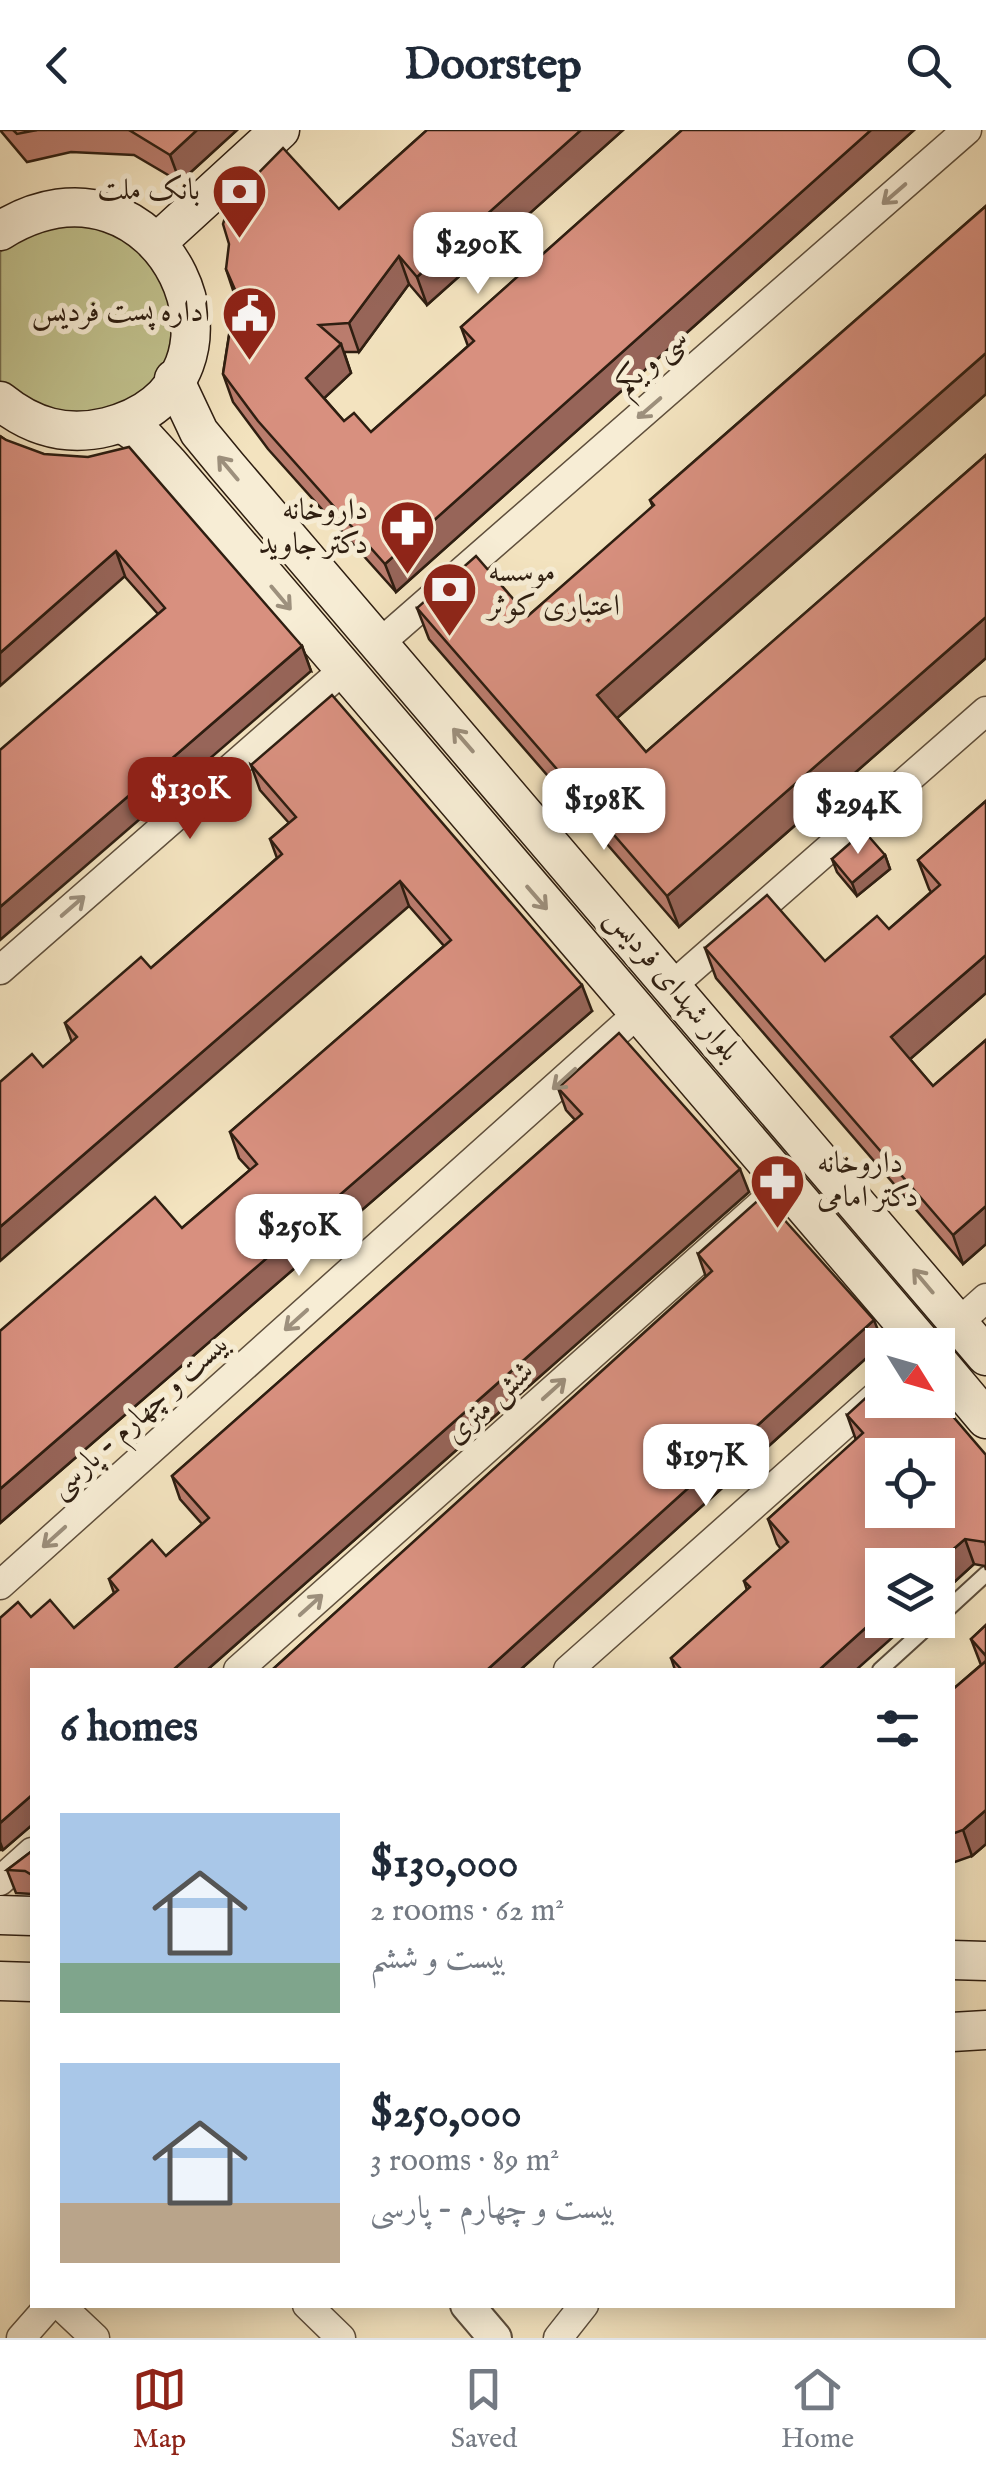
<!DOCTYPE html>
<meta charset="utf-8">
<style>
:root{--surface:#fff;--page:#f2f2f3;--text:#1f2937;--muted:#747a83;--line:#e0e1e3;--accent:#8f2418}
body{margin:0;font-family:"IM FELL English",Amiri,serif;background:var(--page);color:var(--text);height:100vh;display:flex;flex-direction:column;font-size:38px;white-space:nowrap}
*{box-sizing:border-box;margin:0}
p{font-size:32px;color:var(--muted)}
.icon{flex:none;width:55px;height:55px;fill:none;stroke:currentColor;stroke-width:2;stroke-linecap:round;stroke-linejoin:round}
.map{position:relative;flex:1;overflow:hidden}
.panel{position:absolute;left:30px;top:1538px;width:925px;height:640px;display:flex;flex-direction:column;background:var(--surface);border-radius:0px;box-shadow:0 5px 25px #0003}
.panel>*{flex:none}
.needle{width:65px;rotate:127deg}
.controls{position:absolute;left:865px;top:1198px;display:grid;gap:20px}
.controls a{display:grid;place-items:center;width:90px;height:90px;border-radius:0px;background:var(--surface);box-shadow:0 5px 25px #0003;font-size:50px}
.price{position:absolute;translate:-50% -85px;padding:0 22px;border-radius:20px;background:#fff;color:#222;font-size:32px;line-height:65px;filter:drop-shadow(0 2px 5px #0008)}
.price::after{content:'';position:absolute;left:50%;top:60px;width:30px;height:22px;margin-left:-15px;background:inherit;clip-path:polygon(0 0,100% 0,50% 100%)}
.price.selected{background:var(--accent);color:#fff}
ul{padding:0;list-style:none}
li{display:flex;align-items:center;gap:30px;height:250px;padding:0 30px}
li span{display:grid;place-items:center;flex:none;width:280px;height:200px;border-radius:0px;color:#555}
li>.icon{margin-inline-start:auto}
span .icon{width:120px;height:120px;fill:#fffc;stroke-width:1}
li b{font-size:42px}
h2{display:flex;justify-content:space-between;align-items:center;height:120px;padding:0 30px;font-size:42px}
header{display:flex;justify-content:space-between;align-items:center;height:130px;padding:0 30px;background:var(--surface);font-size:45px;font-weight:700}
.tabs{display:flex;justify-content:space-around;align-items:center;height:140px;border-top:2px solid var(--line);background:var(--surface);font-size:28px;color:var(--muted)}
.tabs a{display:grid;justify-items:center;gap:5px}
.tabs .selected{color:var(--accent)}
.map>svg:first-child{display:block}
</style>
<header><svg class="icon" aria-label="back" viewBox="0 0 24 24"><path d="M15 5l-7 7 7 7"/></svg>Doorstep<svg class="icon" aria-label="search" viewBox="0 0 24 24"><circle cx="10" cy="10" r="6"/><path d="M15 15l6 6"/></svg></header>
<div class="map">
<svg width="986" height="2208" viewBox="0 0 986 2208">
<rect width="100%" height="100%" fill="#f3e3bf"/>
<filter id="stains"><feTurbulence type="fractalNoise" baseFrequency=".002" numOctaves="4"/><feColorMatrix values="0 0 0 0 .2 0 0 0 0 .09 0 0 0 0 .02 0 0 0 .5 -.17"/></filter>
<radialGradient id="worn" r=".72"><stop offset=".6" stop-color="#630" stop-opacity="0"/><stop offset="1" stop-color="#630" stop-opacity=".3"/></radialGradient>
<polygon fill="#c1c28e" stroke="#787050" stroke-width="2.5" points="46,89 114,91 178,168 167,235 147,261 120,279 56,287 0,253 0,122 15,106"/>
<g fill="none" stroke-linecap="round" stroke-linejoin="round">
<defs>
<g id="service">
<polyline points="938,1488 986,1444"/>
<polyline points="880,1540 935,1490"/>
</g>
<g id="minor">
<polyline points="380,513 967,0"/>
<polyline points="0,840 342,541"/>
<polyline points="673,855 986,581"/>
<polyline points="958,1193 986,1168"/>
<polyline points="0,1455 637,884"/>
<polyline points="238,1540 784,1054"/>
<polyline points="568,1540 882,1261"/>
<polyline points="0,1751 32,1722"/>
<polyline points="60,2175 95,2208"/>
<polyline points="307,2175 341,2208"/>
<polyline points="21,2208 50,2175"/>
<polyline points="558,2208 584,2175"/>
</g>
<polyline id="tertiary" points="467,2175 495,2208"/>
<g id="secondary">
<path d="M0,101C163,0 276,254 107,297C66,307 32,297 0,271"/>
<polyline points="162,108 280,0"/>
<polyline points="174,249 199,302 227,336 986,1226"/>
<polyline points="122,293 147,310 169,334 923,1215"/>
<polyline points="938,1232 986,1289"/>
<polyline points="0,1785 32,1786"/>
<polyline points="952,1830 986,1831"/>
<polyline points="0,1851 32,1852"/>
<polyline points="952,1902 986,1900"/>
</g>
</defs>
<use href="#service" stroke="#5f4f3c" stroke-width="18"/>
<use href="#minor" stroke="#5f4f3c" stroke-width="31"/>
<use href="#tertiary" stroke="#5f4f3c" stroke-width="36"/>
<use href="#secondary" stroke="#2e1e11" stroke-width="41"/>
<use href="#service" stroke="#f7edd5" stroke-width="14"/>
<use href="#minor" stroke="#f7edd5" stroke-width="28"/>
<use href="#tertiary" stroke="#f7edd5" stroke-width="32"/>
<use href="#secondary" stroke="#f7edd5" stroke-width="38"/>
</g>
<g fill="#ba7c6d" stroke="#2e1e11" stroke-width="2.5">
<polygon points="0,0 237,0 180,52 134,25 71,22 27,32"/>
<polygon points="427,0 623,0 427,175 409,154 359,222 344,222 351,243 324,268 344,291 371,302 468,216 461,197 682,0 914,0 396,462 268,319 233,272 223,244 235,166 226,139 339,79"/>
<polygon points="986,76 986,264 617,588 646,622 986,325 986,528 679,797 429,509 417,478 528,486 653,377 650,370"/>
<polygon points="0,306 302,516 311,541 158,484"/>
<polygon points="251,635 592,881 0,1393 0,1201 182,1098 250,1040 239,1028 230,1002 444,816 409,776 43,937 72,912 65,893 151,838 277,728 270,709 289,693 260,660"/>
<polygon points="986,671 986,863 910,929 933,956 986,910 986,1114 963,1134 716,848 705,818 825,831 889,799 931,762 929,759 918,730"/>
<polygon points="885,725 890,739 857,766 837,742 832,729"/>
<polygon points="558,958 749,1062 207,1540 32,1540 32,1695 3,1720 0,1720 0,1488 31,1487 74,1498 114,1463 109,1449 166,1426 202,1394 180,1369 172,1346 575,990 566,980"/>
<polygon points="698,1124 883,1213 520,1540 272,1540 706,1147"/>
<polygon points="847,1285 986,1325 986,1440 985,1436 974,1434 938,1467 938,1435 856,1540 675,1540 671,1528 747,1460 744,1451 781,1419 777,1414 768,1389 856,1310"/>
<polygon points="986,1495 986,1714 972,1726 952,1733 952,1560 981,1535 971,1509"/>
<polygon points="32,1721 32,1764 16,1763 7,1740"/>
</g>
<g fill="#976559" stroke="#2e1e11" stroke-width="2.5">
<polygon points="197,0 237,0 180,52 170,25"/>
<polygon points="581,0 623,0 427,175 417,147"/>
<polygon points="871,0 914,0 396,462 385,434"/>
<polygon points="399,126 409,154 359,222 349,193"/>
<polygon points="341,214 351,243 316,276 306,248"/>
<polygon points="986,223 986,264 608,596 597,565"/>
<polygon points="116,421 125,446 0,556 0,523"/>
<polygon points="986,487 986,528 679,797 667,766"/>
<polygon points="302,516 311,541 0,810 0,777"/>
<polygon points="885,725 890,739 857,766 852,753"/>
<polygon points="400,751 409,776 0,1131 0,1097"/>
<polygon points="986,825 986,863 901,937 891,907"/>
<polygon points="582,855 592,881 0,1393 0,1359"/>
<polygon points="740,1039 749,1062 207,1540 173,1540"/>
<polygon points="986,1076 986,1114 963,1134 953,1105"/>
<polygon points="874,1190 883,1213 520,1540 487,1540"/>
<polygon points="965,1409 974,1434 938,1467 938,1435 935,1435"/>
<polygon points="882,1483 882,1490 912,1490 856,1540 819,1540"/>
<polygon points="32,1665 32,1695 3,1720 0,1712 0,1693"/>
<polygon points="986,1680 986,1714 972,1726 963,1700"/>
</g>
<g fill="#d8907f" stroke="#2e1e11" stroke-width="2.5" fill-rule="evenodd">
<polygon points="13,0 37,0 17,4"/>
<polygon points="129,0 197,0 170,25"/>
<polygon points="427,0 581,0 417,147 399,126 349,193 319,195 341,214 306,248 344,291 354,283 371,302 474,211 461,197 682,0 871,0 385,434 258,291 223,244 236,162 226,139 229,114 223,94 230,72 283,18 339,79"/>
<polygon points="986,76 986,223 597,565 646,622 986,325 986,487 667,766 417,478 476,426 528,486 654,375 650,370"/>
<polygon points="0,306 6,310 44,324 88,327 129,317 302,516 0,777 0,620 165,478 116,421 0,523"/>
<polygon points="332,565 582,855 0,1359 0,1201 155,1067 182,1098 216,1069 257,1034 230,1002 451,810 400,751 0,1097 0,952 32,924 43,937 77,907 65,893 141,827 151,838 282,724 270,709 296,687 251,635"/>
<polygon points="986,671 986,825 891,907 933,956 986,910 986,1076 953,1105 705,818 767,765 825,831 877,786 889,799 940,755 918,730"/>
<polygon points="864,701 885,725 852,753 832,729"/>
<polygon points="619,903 740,1039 173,1540 32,1540 32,1665 0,1693 0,1488 18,1472 31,1487 50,1470 74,1498 118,1460 109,1449 152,1410 166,1426 209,1388 172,1346 582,984 558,958"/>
<polygon points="763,1066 874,1190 487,1540 272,1540 712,1141 698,1124"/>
<path d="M882,1253V1270L938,1269L986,1325V1416L985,1412L965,1409L935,1435H882V1483L819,1540H682L671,1528L750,1457L744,1451L788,1412L768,1389L863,1303L847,1285ZM882,1325H938V1380H882Z"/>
<polygon points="986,1495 986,1526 971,1509"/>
<polygon points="986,1531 986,1680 963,1700 952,1704 952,1560"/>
<polygon points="32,1721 32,1745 25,1741 7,1740"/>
</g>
<defs><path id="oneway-shaft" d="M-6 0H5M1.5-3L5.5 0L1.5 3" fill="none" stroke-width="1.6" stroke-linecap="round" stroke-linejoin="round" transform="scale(2.5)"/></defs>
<g stroke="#9d907d">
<use href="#oneway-shaft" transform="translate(894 64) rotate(139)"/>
<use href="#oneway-shaft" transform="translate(649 278) rotate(139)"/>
<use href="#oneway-shaft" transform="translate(228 338) rotate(-130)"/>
<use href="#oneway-shaft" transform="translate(281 468) rotate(50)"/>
<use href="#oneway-shaft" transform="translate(463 610) rotate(-131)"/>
<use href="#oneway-shaft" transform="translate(537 768) rotate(49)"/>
<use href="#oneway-shaft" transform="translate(73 776) rotate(-41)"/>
<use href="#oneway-shaft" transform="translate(564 949) rotate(138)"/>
<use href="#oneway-shaft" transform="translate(923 1151) rotate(-130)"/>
<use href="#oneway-shaft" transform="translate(296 1190) rotate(138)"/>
<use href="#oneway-shaft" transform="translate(554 1259) rotate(-42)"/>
<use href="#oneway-shaft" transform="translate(54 1407) rotate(138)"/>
<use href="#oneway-shaft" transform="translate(311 1475) rotate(-42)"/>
</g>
<defs>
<symbol id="bank-pin" viewBox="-11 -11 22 30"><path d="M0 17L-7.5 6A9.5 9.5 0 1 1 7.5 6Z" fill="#8f2418" stroke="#f7edd5"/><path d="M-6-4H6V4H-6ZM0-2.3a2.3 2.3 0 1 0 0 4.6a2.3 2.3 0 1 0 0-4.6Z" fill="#fff"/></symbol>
<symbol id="civic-pin" viewBox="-11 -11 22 30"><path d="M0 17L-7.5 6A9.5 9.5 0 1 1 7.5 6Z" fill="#8f2418" stroke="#f7edd5"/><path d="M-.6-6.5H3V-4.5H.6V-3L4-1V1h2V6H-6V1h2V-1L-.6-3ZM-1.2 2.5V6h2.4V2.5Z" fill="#fff"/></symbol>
<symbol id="pharmacy-pin" viewBox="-11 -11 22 30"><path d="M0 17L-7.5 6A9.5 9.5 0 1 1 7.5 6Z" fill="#8f2418" stroke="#f7edd5"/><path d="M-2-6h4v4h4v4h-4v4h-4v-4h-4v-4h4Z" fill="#fff"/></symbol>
</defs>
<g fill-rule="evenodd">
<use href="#bank-pin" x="208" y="30" width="63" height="86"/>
<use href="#civic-pin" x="218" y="152" width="63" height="86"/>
<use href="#pharmacy-pin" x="376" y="366" width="63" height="86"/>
<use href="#bank-pin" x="418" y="428" width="63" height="86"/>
<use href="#pharmacy-pin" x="746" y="1020" width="63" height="86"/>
</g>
<g text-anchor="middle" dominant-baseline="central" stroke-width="10" stroke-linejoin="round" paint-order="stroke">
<g font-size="30" fill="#2e1e11" stroke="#f7edd5" text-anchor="end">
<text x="200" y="61">بانک ملت</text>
<text x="210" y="183">اداره پست فردیس</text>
<text x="368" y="381">داروخانه<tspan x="368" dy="34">دکتر جاوید</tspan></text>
<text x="488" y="443" text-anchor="start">موسسه<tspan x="488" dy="34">اعتباری کوثر</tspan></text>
<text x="817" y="1034" text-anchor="start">داروخانه<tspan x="817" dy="34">دکتر امامی</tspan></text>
</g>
<g font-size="30" fill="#2e1e11" stroke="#f7edd5">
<text transform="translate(652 232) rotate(-41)">سی و یکم</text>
<text transform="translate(672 855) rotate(50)">بلوار شهدای فردیس</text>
<text transform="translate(490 1273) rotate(-42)">شش متری</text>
<text transform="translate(140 1286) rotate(-42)">بیست و چهارم - پارسی</text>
</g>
</g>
<rect width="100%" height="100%" filter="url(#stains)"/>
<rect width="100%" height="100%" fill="url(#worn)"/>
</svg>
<div class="controls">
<a><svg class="needle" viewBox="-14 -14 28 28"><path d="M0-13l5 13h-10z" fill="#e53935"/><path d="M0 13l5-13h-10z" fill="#747a83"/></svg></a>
<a><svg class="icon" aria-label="locate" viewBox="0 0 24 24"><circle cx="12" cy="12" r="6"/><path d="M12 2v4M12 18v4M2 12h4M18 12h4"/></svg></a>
<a><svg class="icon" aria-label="layers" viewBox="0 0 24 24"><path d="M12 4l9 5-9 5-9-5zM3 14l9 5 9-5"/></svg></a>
</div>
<b class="price" style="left:478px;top:167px">$290K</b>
<b class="price selected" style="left:190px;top:712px">$130K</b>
<b class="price" style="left:604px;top:723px">$198K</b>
<b class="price" style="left:858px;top:727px">$294K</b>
<b class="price" style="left:299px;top:1149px">$250K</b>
<b class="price" style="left:706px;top:1379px">$197K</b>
<section class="panel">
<h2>6 homes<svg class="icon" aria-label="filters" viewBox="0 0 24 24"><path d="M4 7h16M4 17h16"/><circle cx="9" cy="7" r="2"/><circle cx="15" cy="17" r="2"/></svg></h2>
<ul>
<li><span style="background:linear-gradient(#a9c7e8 75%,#7fa58c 0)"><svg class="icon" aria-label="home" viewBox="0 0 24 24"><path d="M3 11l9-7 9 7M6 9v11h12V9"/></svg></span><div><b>$130,000</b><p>2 rooms · 62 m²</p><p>بیست و ششم</p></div></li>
<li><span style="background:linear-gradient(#a9c7e8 70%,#b9a48a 0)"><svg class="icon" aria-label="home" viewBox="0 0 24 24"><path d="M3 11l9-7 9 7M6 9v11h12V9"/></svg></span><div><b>$250,000</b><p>3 rooms · 89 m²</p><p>بیست و چهارم - پارسی</p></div></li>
</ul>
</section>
</div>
<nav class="tabs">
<a class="selected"><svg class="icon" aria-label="map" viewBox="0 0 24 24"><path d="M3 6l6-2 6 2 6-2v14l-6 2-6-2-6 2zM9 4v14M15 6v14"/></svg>Map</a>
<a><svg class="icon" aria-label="saved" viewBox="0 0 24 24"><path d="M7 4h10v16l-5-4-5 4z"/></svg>Saved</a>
<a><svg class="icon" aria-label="home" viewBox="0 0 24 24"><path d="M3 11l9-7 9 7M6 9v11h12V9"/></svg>Home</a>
</nav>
